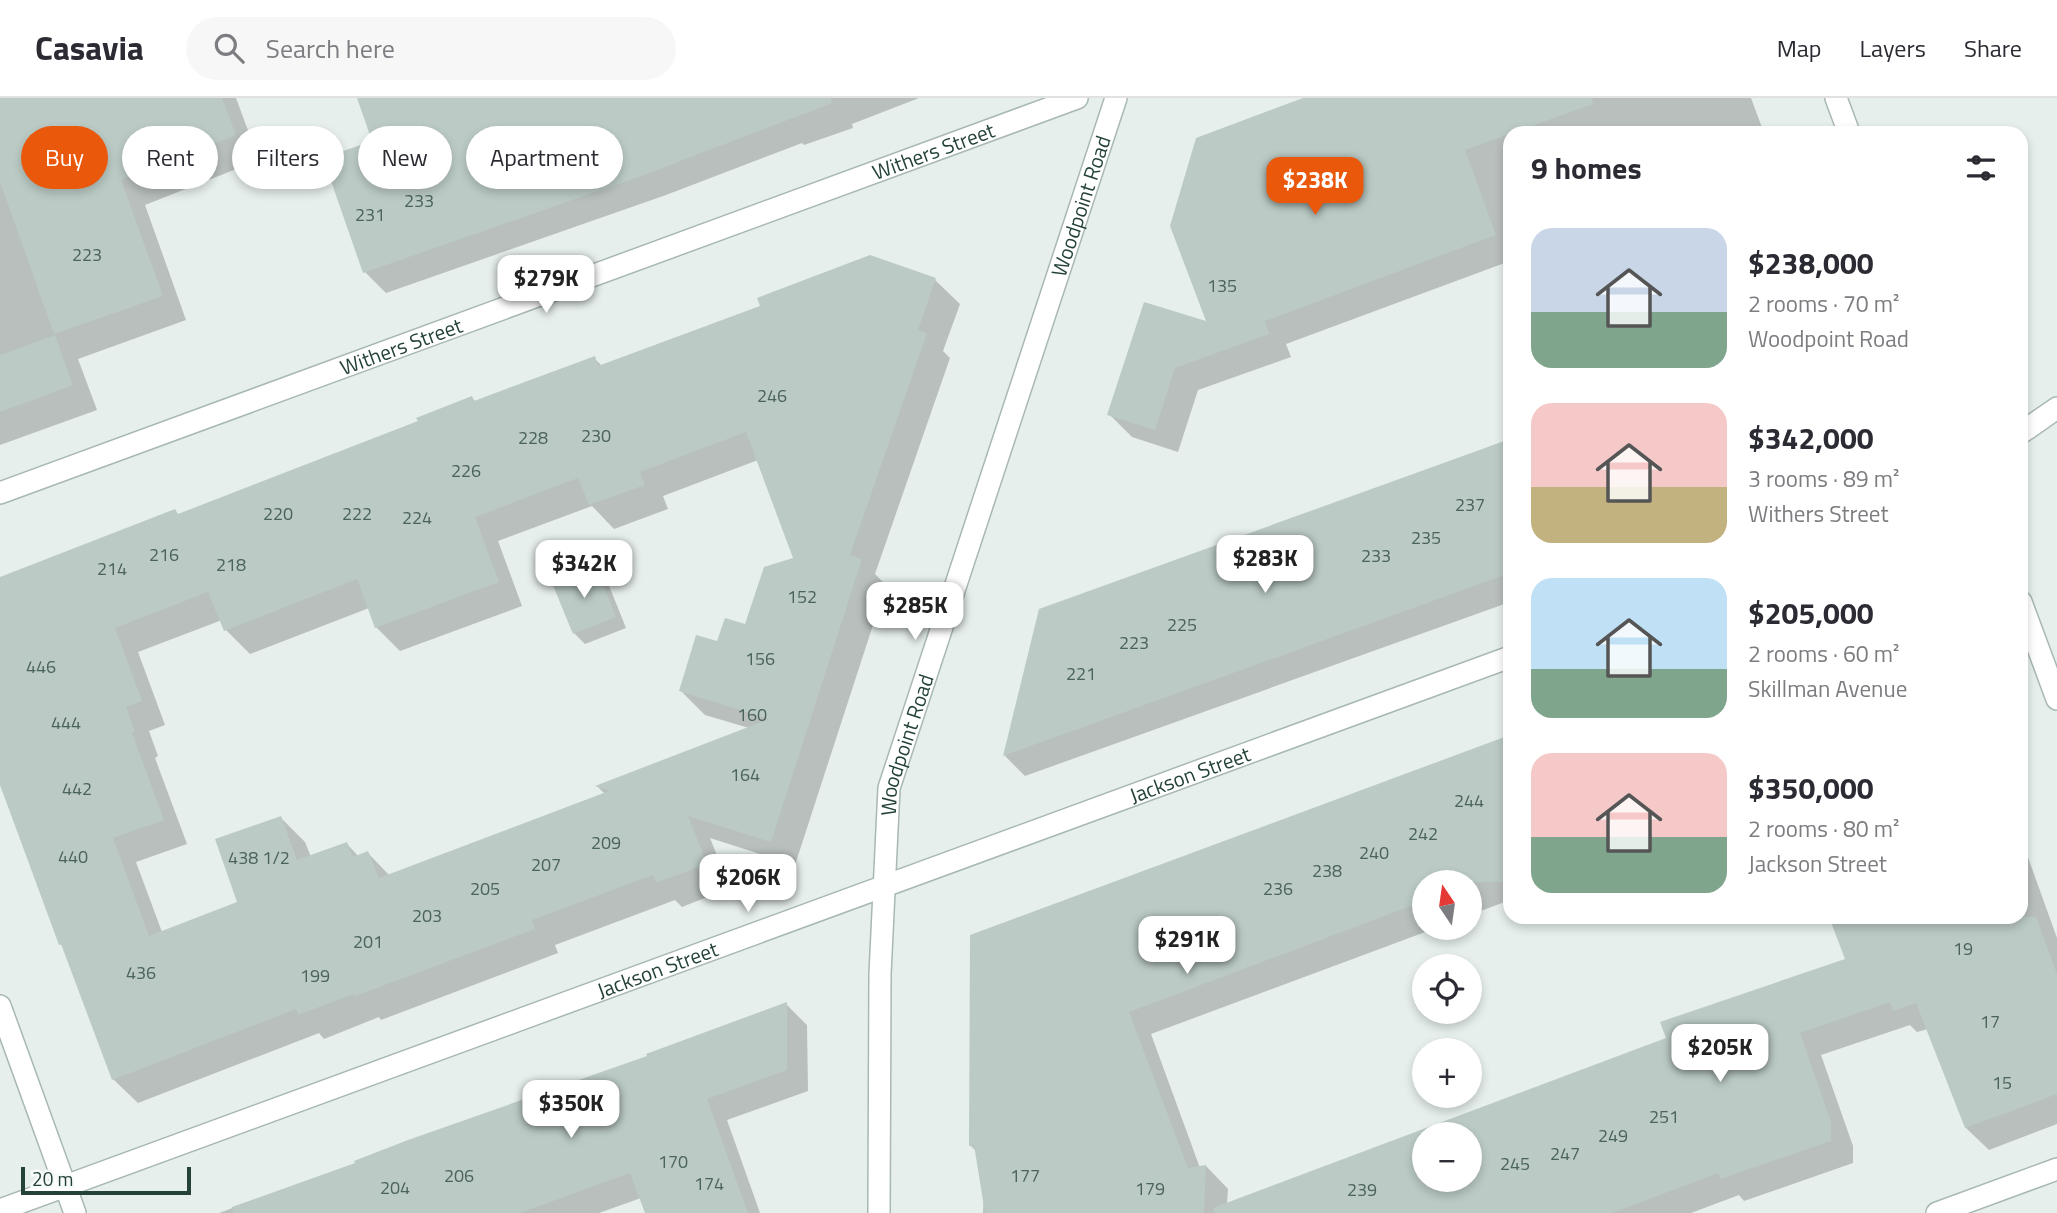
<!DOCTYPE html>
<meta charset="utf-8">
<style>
:root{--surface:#fff;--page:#f7f7f7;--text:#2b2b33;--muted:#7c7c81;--line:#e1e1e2;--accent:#ea580c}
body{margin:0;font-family:"Titillium Web",sans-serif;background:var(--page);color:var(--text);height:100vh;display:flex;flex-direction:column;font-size:26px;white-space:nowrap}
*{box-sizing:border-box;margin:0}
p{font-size:23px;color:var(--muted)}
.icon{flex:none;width:38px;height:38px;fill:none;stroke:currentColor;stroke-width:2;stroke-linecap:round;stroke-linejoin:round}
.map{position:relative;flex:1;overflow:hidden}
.details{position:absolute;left:1503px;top:28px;width:525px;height:798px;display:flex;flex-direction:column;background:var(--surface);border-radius:21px;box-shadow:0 4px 10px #0003}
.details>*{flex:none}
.guide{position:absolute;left:21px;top:28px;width:665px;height:63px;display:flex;gap:14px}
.needle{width:46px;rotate:347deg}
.fabs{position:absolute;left:1412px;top:772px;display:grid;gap:14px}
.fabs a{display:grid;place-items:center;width:70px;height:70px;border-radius:50%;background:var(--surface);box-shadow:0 4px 10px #0003;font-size:35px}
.scale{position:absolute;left:21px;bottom:18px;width:170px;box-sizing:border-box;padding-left:7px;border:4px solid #24423a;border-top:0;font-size:19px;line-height:24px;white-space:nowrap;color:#24423a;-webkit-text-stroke:5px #f7fbf9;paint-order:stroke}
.price{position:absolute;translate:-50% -60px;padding:0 16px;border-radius:14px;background:#fff;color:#222;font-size:23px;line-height:46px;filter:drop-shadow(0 2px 4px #0008)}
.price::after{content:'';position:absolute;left:50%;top:42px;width:21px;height:16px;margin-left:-10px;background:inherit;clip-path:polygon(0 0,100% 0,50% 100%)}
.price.on{background:var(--accent);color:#fff}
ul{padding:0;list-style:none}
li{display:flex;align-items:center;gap:21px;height:175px;padding:0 28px}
li span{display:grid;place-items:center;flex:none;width:196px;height:140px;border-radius:21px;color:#555}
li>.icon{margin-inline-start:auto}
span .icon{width:84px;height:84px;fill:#fffc;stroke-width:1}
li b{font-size:30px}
h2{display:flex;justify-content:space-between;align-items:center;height:84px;padding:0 28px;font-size:30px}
.pill{padding:0 24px;border-radius:32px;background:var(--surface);box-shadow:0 4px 10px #0003;font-size:24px;line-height:63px}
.pill.on{background:var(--accent);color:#fff}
header{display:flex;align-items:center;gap:42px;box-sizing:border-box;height:98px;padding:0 35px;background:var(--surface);border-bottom:2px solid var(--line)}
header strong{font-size:33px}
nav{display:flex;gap:38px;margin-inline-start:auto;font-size:24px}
.search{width:490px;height:63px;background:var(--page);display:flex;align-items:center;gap:18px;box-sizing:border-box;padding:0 24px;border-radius:38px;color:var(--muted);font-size:26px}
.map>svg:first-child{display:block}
</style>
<header>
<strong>Casavia</strong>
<div class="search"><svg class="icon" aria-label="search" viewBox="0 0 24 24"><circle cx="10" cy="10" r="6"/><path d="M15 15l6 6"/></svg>Search here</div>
<nav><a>Map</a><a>Layers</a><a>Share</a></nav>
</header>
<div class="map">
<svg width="2057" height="1115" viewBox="0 0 2057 1115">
<rect width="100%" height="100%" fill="#e6efeb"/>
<g fill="#0003" fill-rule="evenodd">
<polygon points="0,0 236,0 259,62 145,107 186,222 78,261 97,312 0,347"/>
<polygon points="359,0 919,0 852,26 853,30 804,47 802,45 666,97 386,195 365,174 374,44"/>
<polygon points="1310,0 1751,0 1764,35 1510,35 1510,163 1286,246 1291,259 1198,292 1178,354 1132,339 1109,316 1209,226"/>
<path d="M870,159L935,182L960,206L943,253L950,260L875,476L886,487L795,767L710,740L730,790L682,809L675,802L555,847L558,855L381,922L379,919L324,941L319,935L138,1005L113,981L64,849L60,846L0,680V480L179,417L420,324L472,300L476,304L594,260L602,268L762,209ZM758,362L795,461L747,529L718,545L681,593L705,617L749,630L598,689L605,696L390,778L368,755L359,759L347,746L311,759L305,744L281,720L239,805L162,834L136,764L187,746L155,660L158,658L149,633L165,627L138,554L222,522L226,532L250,556L369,510L376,529L400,553L522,508L498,443L592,408L614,431L668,411L663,398Z"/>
<polygon points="1510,341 1510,504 1025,678 1005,658 1040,513 1380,390"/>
<polygon points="595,470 606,480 626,530 585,546 574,535"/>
<path d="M1510,638V802L1470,817V784H1424V830H1436L1151,936L1200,1070L1206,1068L1228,1091L1227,1106L1668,941L1847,862L1831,819H2021V740L2057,840V1026L1989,1052L1966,1030L1928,931L1917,934L1910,927L1821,957L1853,1048V1065L1744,1103L1739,1097L1691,1115H983L984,1097L977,1054L970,1047L972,839ZM1424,1036H1470V1082H1424Z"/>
<polygon points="786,906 807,927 808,993 727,1022 760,1115 647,1115 641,1100 599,1115 219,1115 649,959"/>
</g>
<g fill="#bbcac4" fill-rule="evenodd">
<polygon points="0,0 222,0 236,37 121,82 163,198 54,236 0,84"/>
<polygon points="357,0 831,0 832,5 644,77 363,175 323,60 372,43"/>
<polygon points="1303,0 1592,0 1593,6 1465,52 1496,137 1265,223 1269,236 1175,270 1155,332 1107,317 1144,204 1206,223 1170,128 1196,40"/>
<path d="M870,157L936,180L918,232L927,235L850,457L862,461L771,744L688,718L707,766L656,785L653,777L532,822L535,831L355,898L354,896L298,917L296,911L112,982L61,846L59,847L0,687V479L175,411L178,416L418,323L416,320L472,298L474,303L595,258L598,268L760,208L757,200ZM746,334L793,460L764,469L745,526L725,520L717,543L696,537L679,593L769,621L595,688L609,693L379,780L368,753L353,759L347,744L297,762L281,718L215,741L237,804L149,838L113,740L164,722L132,635L135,634L126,609L142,603L115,530L208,494L224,533L357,481L375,530L499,484L475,419L578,380L589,407L645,387L640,374Z"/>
<polygon points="55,237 73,287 0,314 0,257"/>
<polygon points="1510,341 1510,475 1003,658 1039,511"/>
<polygon points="595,467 616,519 573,536 552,485"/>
<polygon points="1510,637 1510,784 1475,784 1470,786 1470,784 1424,784 1424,803 1129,914 1188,1070 1206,1067 1204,1115 985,1115 974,1047 969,1048 970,837"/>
<path d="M1829,819H2036L2057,876V996L1965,1030L1916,905L1893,913L1890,904L1800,935L1831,1024V1043L1720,1081L1718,1075L1612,1115H1214L1213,1110L1666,940L1660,924L1845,861ZM1424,1036H1470V1082H1424Z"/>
<polygon points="787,904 787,972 707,1001 748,1115 645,1115 630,1075 520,1115 233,1115 232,1109 355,1065 354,1063 408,1042 647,958 646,956"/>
</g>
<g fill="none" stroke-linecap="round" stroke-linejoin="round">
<defs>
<g id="street">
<polyline points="1836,0 1849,35"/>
<polyline points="2021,335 2057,310"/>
<path id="s1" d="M0,395L1077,0"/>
<polyline points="2021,504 2057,601"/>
<polyline points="0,908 75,1115"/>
<path id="s2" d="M0,1112L1510,559"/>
<path id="s3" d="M879,1115L880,876L889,690L1116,0"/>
<polyline points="1937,1115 2057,1071"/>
</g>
</defs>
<use href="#street" stroke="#a8b8b2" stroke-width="24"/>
<use href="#street" stroke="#fff" stroke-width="21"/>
</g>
<g text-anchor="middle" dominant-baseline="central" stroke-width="7" stroke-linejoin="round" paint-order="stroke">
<g font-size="18" fill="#4a645c">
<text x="419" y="102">233</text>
<text x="370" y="116">231</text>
<text x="87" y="156">223</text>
<text x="1222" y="187">135</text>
<text x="772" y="297">246</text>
<text x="596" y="337">230</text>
<text x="533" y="339">228</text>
<text x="466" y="372">226</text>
<text x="1470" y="406">237</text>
<text x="278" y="415">220</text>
<text x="357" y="415">222</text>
<text x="417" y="419">224</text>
<text x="1426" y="439">235</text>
<text x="164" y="456">216</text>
<text x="1376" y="457">233</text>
<text x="231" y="466">218</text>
<text x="112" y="470">214</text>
<text x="802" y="498">152</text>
<text x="1182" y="526">225</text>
<text x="1134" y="544">223</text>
<text x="760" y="560">156</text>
<text x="41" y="568">446</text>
<text x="1081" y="575">221</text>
<text x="752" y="616">160</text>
<text x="66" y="624">444</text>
<text x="745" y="676">164</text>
<text x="77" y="690">442</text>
<text x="1469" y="702">244</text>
<text x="1423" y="735">242</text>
<text x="606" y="744">209</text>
<text x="1374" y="754">240</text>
<text x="73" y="758">440</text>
<text x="259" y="759">438 1/2</text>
<text x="546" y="766">207</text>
<text x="1327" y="772">238</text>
<text x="485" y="790">205</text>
<text x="1278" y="790">236</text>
<text x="427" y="817">203</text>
<text x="368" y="843">201</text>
<text x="1963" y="850">19</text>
<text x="141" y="874">436</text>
<text x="315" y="877">199</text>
<text x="1990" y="923">17</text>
<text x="2002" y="984">15</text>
<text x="1664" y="1018">251</text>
<text x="1613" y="1037">249</text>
<text x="1565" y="1055">247</text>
<text x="673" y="1063">170</text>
<text x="1515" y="1065">245</text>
<text x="459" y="1077">206</text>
<text x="1025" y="1077">177</text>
<text x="709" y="1085">174</text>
<text x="395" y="1089">204</text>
<text x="1150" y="1090">179</text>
<text x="1362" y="1091">239</text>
</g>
<g font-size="21" fill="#24423a" stroke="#f7fbf9">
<text stroke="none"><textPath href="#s1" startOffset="994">Withers Street</textPath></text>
<text stroke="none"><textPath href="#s3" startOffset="1038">Woodpoint Road</textPath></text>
<text stroke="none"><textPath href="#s1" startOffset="427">Withers Street</textPath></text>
<text stroke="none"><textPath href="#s3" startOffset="471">Woodpoint Road</textPath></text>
<text stroke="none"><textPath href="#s2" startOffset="1267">Jackson Street</textPath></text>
<text stroke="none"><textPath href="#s2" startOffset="700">Jackson Street</textPath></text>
</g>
</g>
</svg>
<div class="fabs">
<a><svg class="needle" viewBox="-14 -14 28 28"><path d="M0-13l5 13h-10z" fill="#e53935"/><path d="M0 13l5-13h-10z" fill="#7c7c81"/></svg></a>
<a><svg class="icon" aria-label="locate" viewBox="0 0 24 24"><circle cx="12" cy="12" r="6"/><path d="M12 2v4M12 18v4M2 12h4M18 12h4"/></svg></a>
<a>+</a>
<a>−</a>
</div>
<div class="scale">20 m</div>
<b class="price on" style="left:1315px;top:119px">$238K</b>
<b class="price" style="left:546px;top:217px">$279K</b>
<b class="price" style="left:1265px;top:497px">$283K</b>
<b class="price" style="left:584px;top:502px">$342K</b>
<b class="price" style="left:915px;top:544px">$285K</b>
<b class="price" style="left:748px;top:816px">$206K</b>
<b class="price" style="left:1187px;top:878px">$291K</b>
<b class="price" style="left:1720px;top:986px">$205K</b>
<b class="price" style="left:571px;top:1042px">$350K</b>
<div class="guide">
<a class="pill on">Buy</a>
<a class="pill">Rent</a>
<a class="pill">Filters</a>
<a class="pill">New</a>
<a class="pill">Apartment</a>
</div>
<section class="details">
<h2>9 homes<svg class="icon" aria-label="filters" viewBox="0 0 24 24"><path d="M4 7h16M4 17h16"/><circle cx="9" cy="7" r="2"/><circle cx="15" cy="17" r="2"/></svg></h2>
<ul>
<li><span style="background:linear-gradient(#c9d6e8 60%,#7fa58c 0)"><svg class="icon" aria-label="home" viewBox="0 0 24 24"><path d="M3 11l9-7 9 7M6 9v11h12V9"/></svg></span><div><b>$238,000</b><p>2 rooms · 70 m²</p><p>Woodpoint Road</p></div></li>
<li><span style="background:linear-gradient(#f6c9c9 60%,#c2b280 0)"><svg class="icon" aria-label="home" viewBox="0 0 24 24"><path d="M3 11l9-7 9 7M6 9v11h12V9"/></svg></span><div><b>$342,000</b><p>3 rooms · 89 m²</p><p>Withers Street</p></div></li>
<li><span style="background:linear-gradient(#bfe0f5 65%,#7fa58c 0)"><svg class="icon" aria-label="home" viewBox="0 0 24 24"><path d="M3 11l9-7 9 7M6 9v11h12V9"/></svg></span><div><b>$205,000</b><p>2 rooms · 60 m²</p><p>Skillman Avenue</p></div></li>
<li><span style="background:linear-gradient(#f6c9c9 60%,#7fa58c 0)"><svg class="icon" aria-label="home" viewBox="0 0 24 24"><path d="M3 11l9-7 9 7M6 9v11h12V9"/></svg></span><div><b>$350,000</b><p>2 rooms · 80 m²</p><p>Jackson Street</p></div></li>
</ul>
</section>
</div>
